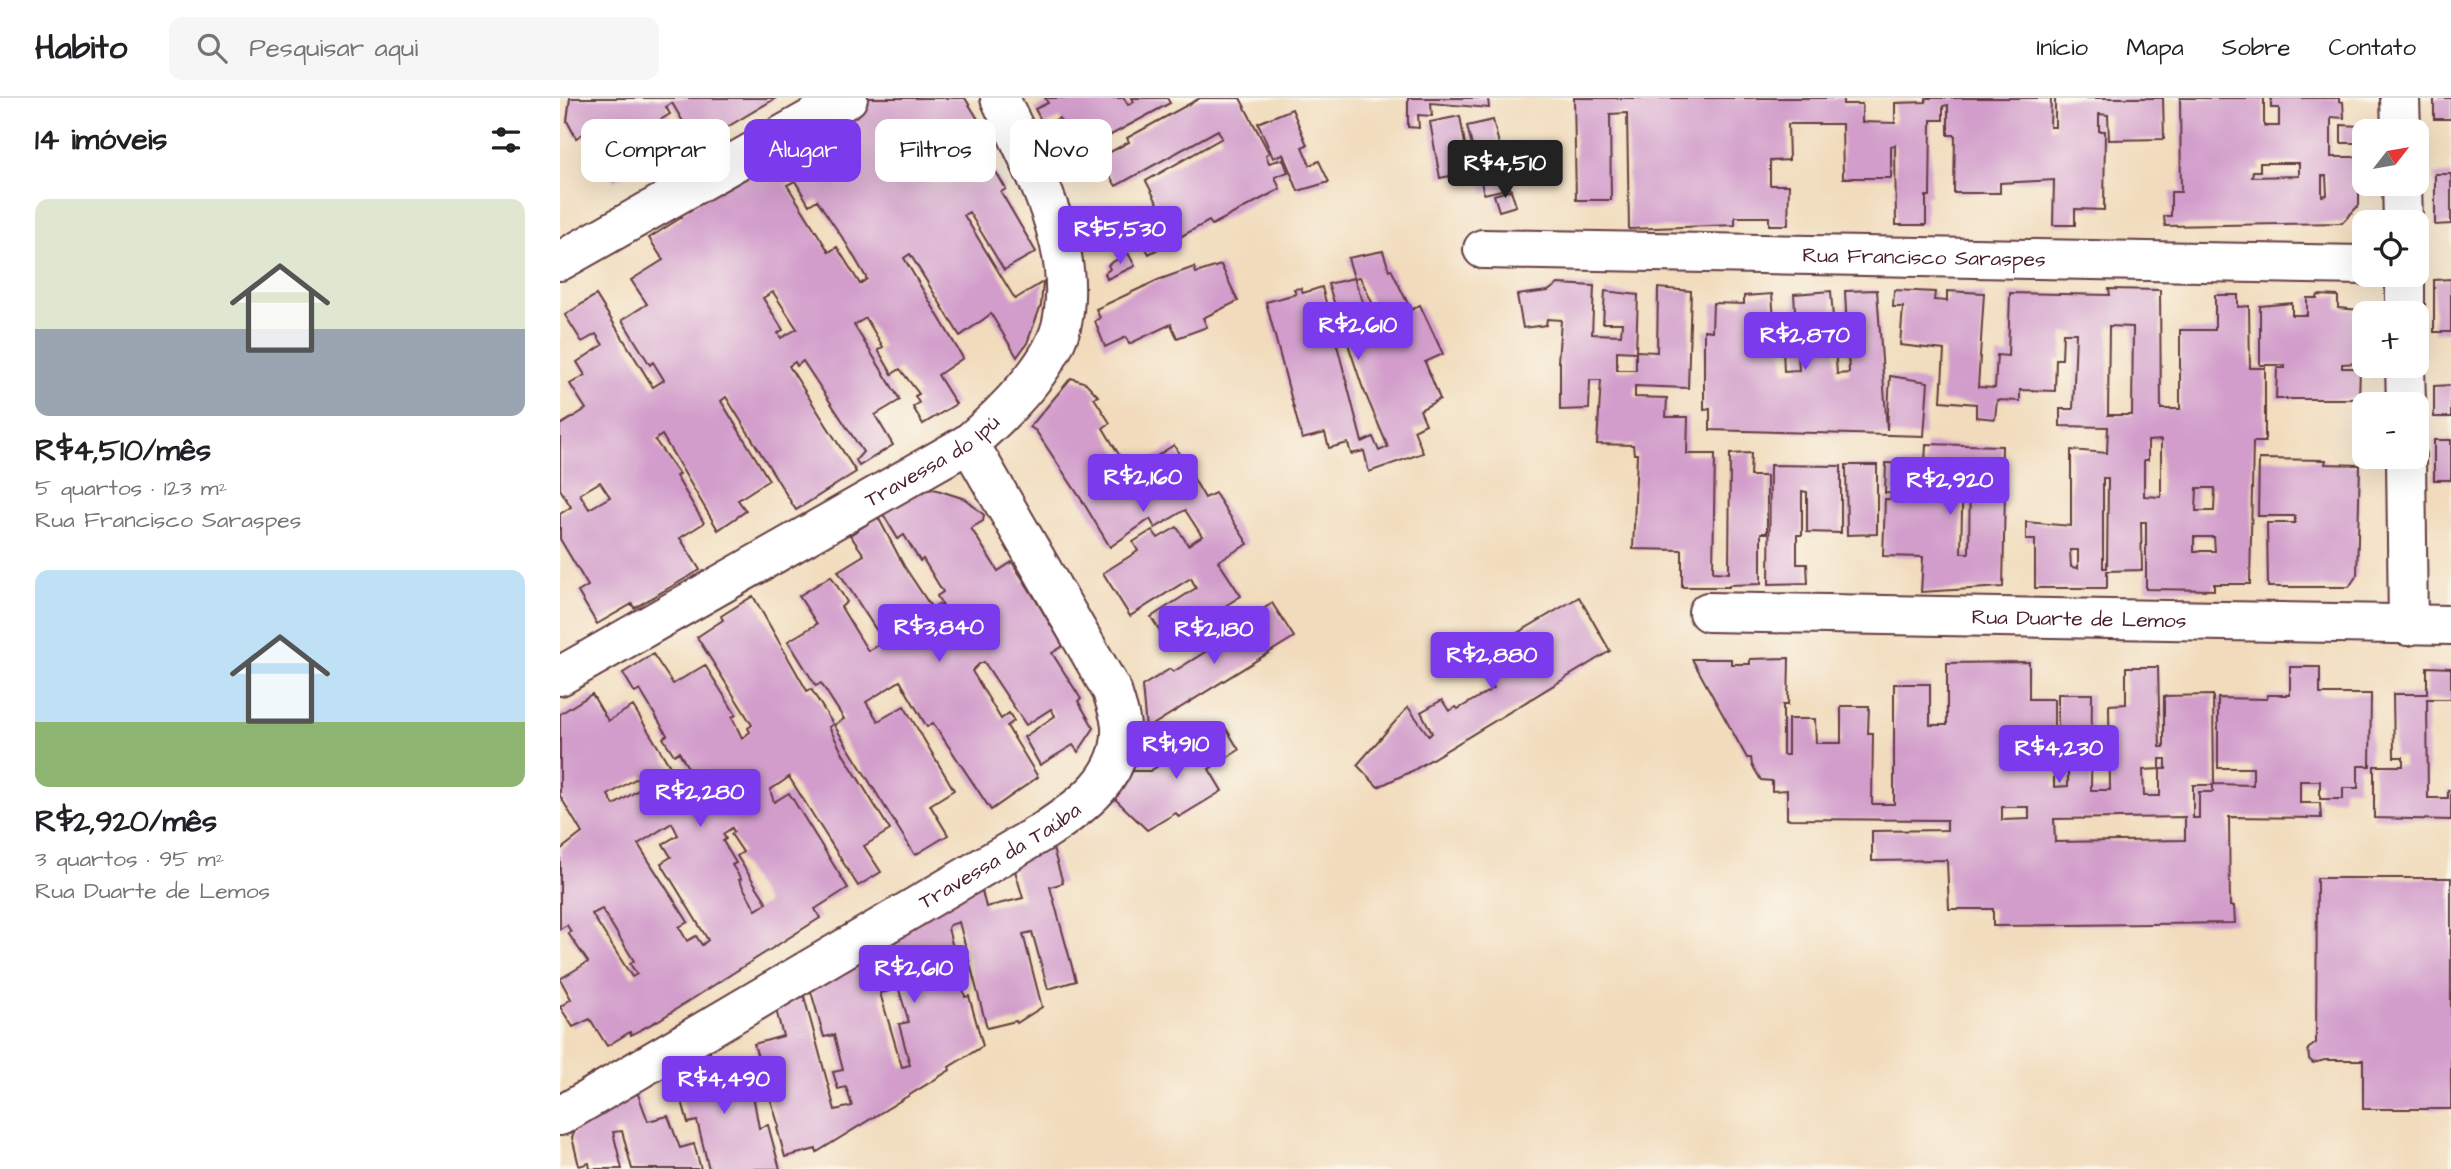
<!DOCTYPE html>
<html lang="pt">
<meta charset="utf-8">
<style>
:root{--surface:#fff;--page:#f6f6f6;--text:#202124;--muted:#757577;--line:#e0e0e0;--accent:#7c3aed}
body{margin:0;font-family:"Architects Daughter",sans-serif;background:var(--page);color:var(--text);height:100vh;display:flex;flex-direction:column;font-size:26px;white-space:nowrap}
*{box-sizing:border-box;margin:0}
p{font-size:23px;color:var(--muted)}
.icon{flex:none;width:38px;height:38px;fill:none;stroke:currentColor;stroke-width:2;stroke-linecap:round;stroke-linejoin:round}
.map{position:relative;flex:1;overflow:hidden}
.details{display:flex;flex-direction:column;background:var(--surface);width:560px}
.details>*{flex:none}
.top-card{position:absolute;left:21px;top:21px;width:665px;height:63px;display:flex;gap:14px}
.needle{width:46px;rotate:59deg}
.controls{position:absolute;left:1792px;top:21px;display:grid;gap:14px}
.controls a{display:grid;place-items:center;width:77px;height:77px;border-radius:14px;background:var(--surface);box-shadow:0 7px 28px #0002;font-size:35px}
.price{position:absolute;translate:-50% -60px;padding:0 16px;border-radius:7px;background:var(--accent);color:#fff;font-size:23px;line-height:46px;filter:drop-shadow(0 2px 4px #0008)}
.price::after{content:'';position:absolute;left:50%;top:42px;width:21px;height:16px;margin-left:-10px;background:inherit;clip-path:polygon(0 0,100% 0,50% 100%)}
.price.current{background:#222;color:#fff}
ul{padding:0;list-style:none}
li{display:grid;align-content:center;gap:14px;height:371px;padding:0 35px}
li span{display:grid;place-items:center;height:217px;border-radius:14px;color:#555}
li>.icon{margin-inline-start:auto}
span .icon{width:126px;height:126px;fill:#fffc;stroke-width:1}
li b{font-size:30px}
h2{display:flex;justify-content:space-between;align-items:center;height:84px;padding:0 35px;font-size:30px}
.tag{padding:0 24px;border-radius:14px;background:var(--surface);box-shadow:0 7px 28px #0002;font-size:24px;line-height:63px}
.tag.current{background:var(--accent);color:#fff}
header{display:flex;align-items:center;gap:42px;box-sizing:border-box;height:98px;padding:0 35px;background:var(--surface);border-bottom:2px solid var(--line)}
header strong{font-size:33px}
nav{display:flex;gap:38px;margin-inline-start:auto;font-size:24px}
.search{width:490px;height:63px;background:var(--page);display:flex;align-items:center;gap:18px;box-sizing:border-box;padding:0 24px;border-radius:14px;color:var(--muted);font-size:26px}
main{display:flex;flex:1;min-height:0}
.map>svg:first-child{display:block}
</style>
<header>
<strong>Habito</strong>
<div class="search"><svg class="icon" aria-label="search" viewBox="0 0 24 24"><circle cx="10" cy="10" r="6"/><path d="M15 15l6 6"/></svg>Pesquisar aqui</div>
<nav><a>Início</a><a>Mapa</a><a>Sobre</a><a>Contato</a></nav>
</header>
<main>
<section class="details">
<h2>14 imóveis<svg class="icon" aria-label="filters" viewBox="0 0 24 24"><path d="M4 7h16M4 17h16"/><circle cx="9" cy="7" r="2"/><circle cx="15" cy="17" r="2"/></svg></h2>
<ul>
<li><span style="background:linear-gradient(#dfe7d0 60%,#9aa5b1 0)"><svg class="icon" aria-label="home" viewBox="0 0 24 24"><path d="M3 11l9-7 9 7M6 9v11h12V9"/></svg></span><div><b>R$4,510/mês</b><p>5 quartos · 123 m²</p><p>Rua Francisco Saraspes</p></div></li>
<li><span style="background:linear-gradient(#bfe0f5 70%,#8fb573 0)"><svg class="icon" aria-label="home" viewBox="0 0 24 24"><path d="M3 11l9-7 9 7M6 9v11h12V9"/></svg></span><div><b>R$2,920/mês</b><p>3 quartos · 95 m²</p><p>Rua Duarte de Lemos</p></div></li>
</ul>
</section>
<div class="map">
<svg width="1891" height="1071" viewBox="0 0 1891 1071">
<rect width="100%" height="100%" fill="#fbf7ec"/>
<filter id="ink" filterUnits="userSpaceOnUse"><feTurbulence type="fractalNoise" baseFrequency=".0143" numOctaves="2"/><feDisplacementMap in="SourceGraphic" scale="14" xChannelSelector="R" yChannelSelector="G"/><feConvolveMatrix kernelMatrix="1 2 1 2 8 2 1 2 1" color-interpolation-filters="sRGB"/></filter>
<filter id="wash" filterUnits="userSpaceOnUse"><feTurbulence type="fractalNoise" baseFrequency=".00686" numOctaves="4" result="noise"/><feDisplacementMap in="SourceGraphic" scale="28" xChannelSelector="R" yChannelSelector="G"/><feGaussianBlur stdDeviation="1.57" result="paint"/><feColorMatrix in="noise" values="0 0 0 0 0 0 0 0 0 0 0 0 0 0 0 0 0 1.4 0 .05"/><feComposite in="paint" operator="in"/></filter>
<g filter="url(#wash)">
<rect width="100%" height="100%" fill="#f1dbbc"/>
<g id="blocks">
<g fill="#d29dcb" fill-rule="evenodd">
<polygon points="10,0 216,0 137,47 112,5 106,9 110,16 84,32 102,62 92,67 89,63 54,83 39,59 47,54 41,46 35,49 23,36 16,40 7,23"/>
<path d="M302,0H405L432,44L422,50L446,91L441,94L476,154L444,172L409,114L404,117L455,201L483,184L481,207L467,245L457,259L431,216L400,238L350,156L344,160L403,260L378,277L396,306L363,326L353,309L359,305L355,298L359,296L340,271L332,276L318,252L323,249L306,220L294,227L340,302L315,317L333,347L299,368L296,362L303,354L243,263L237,268L235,264L229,268L296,374L236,412L166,299L161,303L209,382L178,402L186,413L158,432L102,337L95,342L119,376L116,378L144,425L120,440L140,472L74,510L72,506L37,526L18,494L28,488L0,441V416L11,409L0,391V327L26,311L10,286L25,277L17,264L43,247L36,236L22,244L5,217L36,197L93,289L104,282L93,264L90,267L62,222L87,206L71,182L103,162L89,140L122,119L120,116ZM235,83L249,107L257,102L286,145L307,181L300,186L277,149L269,154L227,87ZM213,194L237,231L221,240L218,235L223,232L203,200ZM40,384L50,399L29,411L20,396Z"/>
<polygon points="485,0 564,0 568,7 574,4 572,0 607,0 610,5 503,63 491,42 507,34 499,20 484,28 475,11 488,5"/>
<polygon points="640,0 680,0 709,55 706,57 709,65 723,61 728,74 715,79 720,91 652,127 649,123 589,156 574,129 602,114 586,83 662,40 658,32 556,88 539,60 569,44 567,40"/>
<polygon points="848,0 928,0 929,10 871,5 872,18 858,17 859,30 848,29"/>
<polygon points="1014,0 1283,0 1283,6 1302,6 1302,24 1335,25 1335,5 1366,4 1366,0 1491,0 1490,29 1495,29 1495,0 1603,0 1604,41 1549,42 1548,17 1539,16 1539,33 1545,33 1544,112 1515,111 1515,127 1493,127 1494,82 1440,85 1440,95 1394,95 1395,37 1388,37 1388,7 1383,8 1383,22 1371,22 1370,98 1366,98 1366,127 1336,127 1335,47 1331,48 1331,80 1283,80 1282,26 1228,26 1229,62 1210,63 1210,87 1229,87 1228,127 1209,127 1209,119 1175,119 1175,127 1069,131 1067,15 1050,16 1051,102 1016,102"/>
<path d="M1620,0H1704V28H1719V10H1711V0H1779V3L1783,4L1784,20L1771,19V59H1799V107L1782,125L1605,128L1604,118H1611V94H1621ZM1700,65H1739V78L1692,79L1693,73H1700ZM1762,78H1766L1767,97L1762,98Z"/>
<rect x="1874" y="0" width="17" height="21"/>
<polygon points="732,11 747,47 742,49 750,67 759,63 769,84 738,93 723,56 713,60 698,25"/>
<polygon points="900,18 910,74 880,80 870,24"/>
<polygon points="933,22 950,90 924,96 907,28"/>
<polygon points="1781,27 1800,28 1800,45 1781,45"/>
<polygon points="1875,76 1891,76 1891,126 1875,127"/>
<polygon points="951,92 956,108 939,113 934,97"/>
<polygon points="823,153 829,172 831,171 851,212 860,207 883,256 865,264 880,301 860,312 866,326 854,332 863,355 809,374 804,353 791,356 788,345 769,350 765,335 742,341 706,204 736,196 734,191 741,190 743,195 762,189 802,344 813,339 819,353 828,349 802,288 768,186 794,180 816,238 826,234 800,179 794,180 788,160"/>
<polygon points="568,155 575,168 547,181 545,175 550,171 548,167"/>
<polygon points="661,167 678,203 643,220 647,229 617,240 611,226 569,246 566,239 545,249 535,223 540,220 536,211 598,182 634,169 636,175"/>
<polygon points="1891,181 1891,234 1874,234 1874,182"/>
<polygon points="998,186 1034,188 1032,236 1061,237 1062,225 1043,225 1045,193 1078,197 1076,254 1057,253 1057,272 1076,272 1076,253 1097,254 1098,190 1131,193 1128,290 1075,288 1075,299 1107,300 1106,319 1128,319 1127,356 1155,356 1153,474 1169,475 1170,356 1191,355 1190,378 1207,378 1207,435 1201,435 1201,486 1169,487 1169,489 1122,489 1122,452 1073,451 1077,356 1074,356 1073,347 1037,346 1041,282 1030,282 1029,311 1000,312 1000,264 998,264 1001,222 987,221 986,227 963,230 957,197 988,193"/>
<path d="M1549,191L1600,192L1601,311H1620V232H1655V197H1678V209L1689,208L1690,270H1705V344H1693L1690,486H1654V492L1586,491V424H1581L1582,472L1547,473V490H1475V442H1466V424L1511,428V352L1547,355L1548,329L1500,328V311H1513L1516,235H1503L1502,261H1496L1495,293L1460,292V303L1437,302L1435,321L1416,319V306L1381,303L1384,252L1340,247L1343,209H1333L1334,192L1375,194L1374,202L1387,203V193L1424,195L1418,289L1435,290L1437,257L1448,258L1450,195L1550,197ZM1549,228L1573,229L1572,317H1548ZM1601,342V399L1584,398V362H1588V343ZM1543,380H1548L1547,470H1543ZM1637,390H1655L1654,413H1636ZM1634,439H1654L1655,453H1634ZM1510,452H1518V470L1511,469Z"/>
<polygon points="1317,192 1327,332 1330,278 1368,284 1364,338 1150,332 1150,311 1144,312 1144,232 1152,233 1153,205 1184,206 1184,198 1212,196 1216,250 1223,250 1224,273 1239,272 1234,196 1271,193 1277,276 1289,275 1285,193"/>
<polygon points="1758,197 1778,198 1778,210 1800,212 1799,265 1782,266 1782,270 1800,270 1799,301 1716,301 1717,270 1725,270 1725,267 1700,267 1700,208 1732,205 1732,217 1747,217 1747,200 1757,200"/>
<polygon points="511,280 526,285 538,298 534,300 550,325 543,330 570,375 614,347 645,400 655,395 688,446 658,463 681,498 607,544 591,519 636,490 631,480 570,518 543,475 578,453 573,444 592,432 598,440 617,429 628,447 642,438 625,412 595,430 590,421 550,449 523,404 476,333 470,329"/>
<polygon points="1891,287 1891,319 1874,319 1874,288"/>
<rect x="1874" y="342" width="17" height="40"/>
<path d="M1366,346L1442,348L1441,394H1445L1443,489L1361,494L1363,459L1323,458L1325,401L1364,402V396L1325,395L1326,365L1365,366ZM1403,374H1410L1409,455H1401Z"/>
<polygon points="1699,361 1766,362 1765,366 1800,367 1797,477 1789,489 1708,489 1707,425 1735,425 1735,418 1698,418"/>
<polygon points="1210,367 1281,368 1281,435 1247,434 1247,394 1242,393 1242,437 1237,437 1237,466 1247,466 1248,485 1209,486"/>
<polygon points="1286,367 1317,367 1317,436 1287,437"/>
<polygon points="374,391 405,401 424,417 423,423 411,430 438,473 452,464 474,499 503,548 492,555 521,601 518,603 534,630 518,654 513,647 480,667 464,639 495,618 491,611 466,627 424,564 419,566 412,573 441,621 449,615 454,623 447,628 478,679 431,712 373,625 367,629 340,583 306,604 318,623 344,608 394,692 370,707 388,737 355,757 274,627 284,621 261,585 256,588 228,543 257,526 239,498 271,478 287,504 281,509 308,553 324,544 278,473 304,457 290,437 318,419 344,468 372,510 378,506 384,510 377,498 383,494 363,461 360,463 344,437 338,441 323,416 357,394"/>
<path d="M193,498L247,593L251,591L273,626L269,629L283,656L330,732L304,748L321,774L298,788L229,679L222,684L210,692L214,704L229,695L288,790L255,811L260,820L99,922L71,937L70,934L47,948L30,921L13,929L0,909L11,901L0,881L28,864L8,835L11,834L7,827L0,831V752L22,735L0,698V616L32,596L48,623L73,608L130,701L139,696L140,699L143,696L119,654L114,657L103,640L107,637L80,592L75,595L63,575L93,556L113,586L145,567L176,617L172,619L182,640L190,634L188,630L192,627L137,539L163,522L161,518ZM82,677L88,686L54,707L48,697ZM112,725L118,737L103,746L111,759L101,765L148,842L142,847L136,838L127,843L119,829L128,824L78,746ZM172,730L174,734L171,736L183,754L177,758L207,805L196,812L179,782L181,781L172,767L176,765L163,743L166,741L163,736ZM42,811L74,863L70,866L77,876L72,879L32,816Z"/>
<polygon points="1019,499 1050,553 852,673 818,689 797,667 848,609 869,638 872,635 861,614 882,602 889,613 896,609 898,611 934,590 921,568 946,552 942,544"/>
<polygon points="712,505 734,539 586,631 582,588 610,571 613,574 698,521 695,517"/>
<path d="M1229,560L1228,607H1223V657H1228V621H1255L1256,645H1281V608H1309L1308,635H1313L1312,706H1334V586H1370V627H1387V565L1469,564V601H1494V689L1508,688V674L1503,673V662H1498V596H1532L1531,692H1550L1549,607L1566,606V569H1598L1600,649H1604V598L1653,597L1654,686L1693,687V670H1658V600L1707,601L1708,597H1730V569H1760V596H1811L1810,668H1798V690H1783V701H1760V683H1740V705H1760L1761,720L1669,719L1670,808H1674L1675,825L1433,828V811H1389L1387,762L1312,763V733L1387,732V722L1227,721V692L1212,693V683L1201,682L1192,667L1191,660H1187L1132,561H1171V566H1190V561ZM1600,661H1606V671H1600V698H1584L1583,672L1600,671ZM1633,687H1653V694H1639V720H1633ZM1442,709H1469V721L1442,722ZM1625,719V742L1495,744L1494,721Z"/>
<polygon points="1867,569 1891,570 1891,601 1867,601 1868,700 1888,700 1888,692 1891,692 1891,722 1814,720 1814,668 1843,668 1843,659 1834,659 1833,596 1867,596"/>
<polygon points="664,627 679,652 649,671 662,693 619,719 616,715 587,732 550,696 569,673 590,673"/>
<polygon points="489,737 503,785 490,789 516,883 488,891 472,834 463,836 482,909 457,925 456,923 427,930 399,824 390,827 388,830 405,899 409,898 423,948 389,969 390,972 257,1054 256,1051 225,1059 217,1030 219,1029 194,946 223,938 215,908 242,891 275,1012 292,1008 286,989 278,991 273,974 283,972 274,937 264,939 248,883 317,844 330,893 320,895 342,969 350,967 339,926 349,924 339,892 368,883 366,878 341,885 327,838 418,777 426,809 463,800 451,759"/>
<polygon points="1757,780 1891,780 1891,1011 1803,1011 1803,962 1765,962 1753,965 1749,961 1748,951 1756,945"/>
<polygon points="148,947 158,984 189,975 199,1030 208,1027 220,1071 149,1071 137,1023 128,1025 113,969"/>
<polygon points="76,991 88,1023 108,1018 120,1050 134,1046 141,1071 72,1071 62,1033 53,1034 62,1071 30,1071 29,1065 19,1068 12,1039 17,1028"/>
</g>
</g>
</g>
<g filter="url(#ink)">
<use href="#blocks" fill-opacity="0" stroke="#633b41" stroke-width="2"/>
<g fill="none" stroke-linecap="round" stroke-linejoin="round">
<defs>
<g id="street">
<polyline points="1840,0 1841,33"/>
<polyline points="1842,86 1843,124"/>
<path id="s1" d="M923,151L1804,167"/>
<polyline points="0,163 288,0"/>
<polyline points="1845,177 1845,215"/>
<polyline points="1845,268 1846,306"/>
<polyline points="1846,359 1848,528"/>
<path id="s2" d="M1148,514L1891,527"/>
<path id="s3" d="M0,578L409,345C441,318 490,270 501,229C520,150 471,69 440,0"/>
<path id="s4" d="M0,1018L484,733C521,709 563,679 561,630C561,618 555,605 552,593L409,345"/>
</g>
</defs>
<use href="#street" stroke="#633b41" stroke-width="42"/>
<use href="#street" stroke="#fff" stroke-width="38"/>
</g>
</g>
<g text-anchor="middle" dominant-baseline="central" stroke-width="7" stroke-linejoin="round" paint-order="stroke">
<g font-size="21" fill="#4a1f2b" stroke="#fbf7ec">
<text stroke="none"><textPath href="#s1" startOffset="441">Rua Francisco Saraspes</textPath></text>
<text stroke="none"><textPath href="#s3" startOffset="430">Travessa do Ipú</textPath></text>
<text stroke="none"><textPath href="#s2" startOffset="371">Rua Duarte de Lemos</textPath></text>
<text stroke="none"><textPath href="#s4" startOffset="511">Travessa da Taúba</textPath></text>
</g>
</g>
</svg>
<div class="controls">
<a><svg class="needle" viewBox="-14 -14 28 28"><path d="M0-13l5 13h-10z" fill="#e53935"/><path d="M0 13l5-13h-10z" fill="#757577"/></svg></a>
<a><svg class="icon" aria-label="locate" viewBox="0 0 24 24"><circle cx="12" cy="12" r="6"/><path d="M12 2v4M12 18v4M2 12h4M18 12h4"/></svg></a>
<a>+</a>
<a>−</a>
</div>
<b class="price current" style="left:945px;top:102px">R$4,510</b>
<b class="price" style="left:560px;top:168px">R$5,530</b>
<b class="price" style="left:798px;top:264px">R$2,610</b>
<b class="price" style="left:1245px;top:274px">R$2,870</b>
<b class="price" style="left:583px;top:416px">R$2,160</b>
<b class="price" style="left:1390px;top:419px">R$2,920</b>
<b class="price" style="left:379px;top:566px">R$3,840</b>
<b class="price" style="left:654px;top:568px">R$2,180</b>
<b class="price" style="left:932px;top:594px">R$2,880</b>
<b class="price" style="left:616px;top:683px">R$1,910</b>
<b class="price" style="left:1499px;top:687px">R$4,230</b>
<b class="price" style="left:140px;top:731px">R$2,280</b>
<b class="price" style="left:354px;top:907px">R$2,610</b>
<b class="price" style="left:164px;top:1018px">R$4,490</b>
<div class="top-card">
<a class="tag">Comprar</a>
<a class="tag current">Alugar</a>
<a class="tag">Filtros</a>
<a class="tag">Novo</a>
</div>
</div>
</main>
